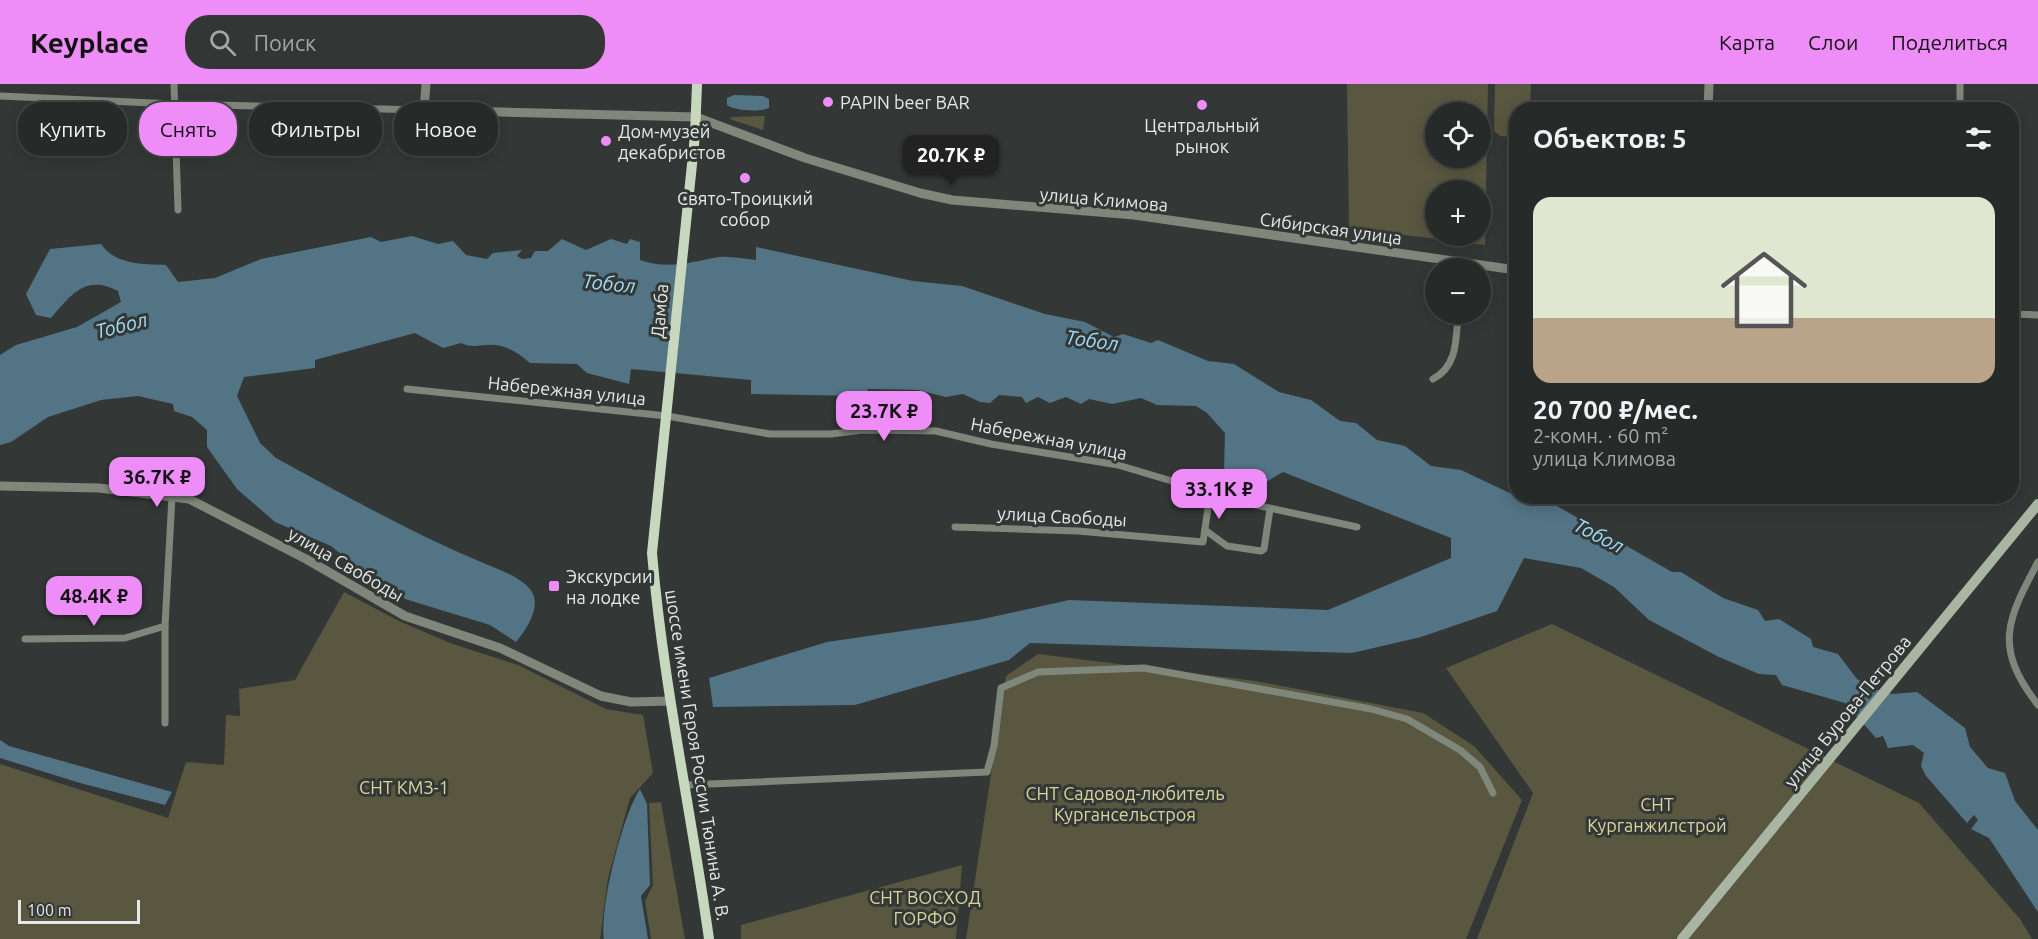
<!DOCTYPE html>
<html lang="ru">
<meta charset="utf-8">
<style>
:root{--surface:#262a28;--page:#323634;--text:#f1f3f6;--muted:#a4a7a8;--line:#424645;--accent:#ee8cf8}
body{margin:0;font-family:Ubuntu,sans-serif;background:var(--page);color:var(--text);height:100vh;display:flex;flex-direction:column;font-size:22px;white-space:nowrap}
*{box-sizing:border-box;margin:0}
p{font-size:20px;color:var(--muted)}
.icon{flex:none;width:33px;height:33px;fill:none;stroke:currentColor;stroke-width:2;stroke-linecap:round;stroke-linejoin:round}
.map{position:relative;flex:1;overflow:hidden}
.sheet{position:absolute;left:1509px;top:18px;width:510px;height:402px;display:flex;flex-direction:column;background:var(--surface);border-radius:24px;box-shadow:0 3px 15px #0003,0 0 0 2px var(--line)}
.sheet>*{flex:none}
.top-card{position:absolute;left:18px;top:18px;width:570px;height:54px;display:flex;gap:12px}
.buttons{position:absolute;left:1425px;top:18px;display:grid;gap:12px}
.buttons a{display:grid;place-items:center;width:66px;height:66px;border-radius:50%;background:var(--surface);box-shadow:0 3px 15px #0003,0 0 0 2px var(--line);font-size:30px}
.scale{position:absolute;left:18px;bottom:15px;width:122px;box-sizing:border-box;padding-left:6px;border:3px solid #e4e8e6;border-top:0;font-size:16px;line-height:21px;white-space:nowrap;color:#e4e8e6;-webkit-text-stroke:4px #333836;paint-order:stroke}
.price{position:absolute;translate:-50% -51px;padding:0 14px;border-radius:12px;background:var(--accent);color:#111;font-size:20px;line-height:39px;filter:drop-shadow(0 2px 3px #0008)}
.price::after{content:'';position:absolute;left:50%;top:36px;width:18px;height:14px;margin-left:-9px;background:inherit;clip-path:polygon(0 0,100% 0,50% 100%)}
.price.current{background:#222;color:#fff}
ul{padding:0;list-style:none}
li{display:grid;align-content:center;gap:12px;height:318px;padding:0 24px}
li+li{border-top:2px solid var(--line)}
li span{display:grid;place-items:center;height:186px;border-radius:18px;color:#555}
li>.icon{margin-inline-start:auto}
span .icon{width:108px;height:108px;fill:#fffc;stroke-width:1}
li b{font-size:26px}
h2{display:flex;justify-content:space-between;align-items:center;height:72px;padding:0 24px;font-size:26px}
.tag{padding:0 21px;border-radius:24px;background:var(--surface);box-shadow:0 3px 15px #0003,0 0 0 2px var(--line);font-size:21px;line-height:54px}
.tag.current{background:var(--accent);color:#111}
header{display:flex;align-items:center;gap:36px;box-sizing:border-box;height:84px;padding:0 30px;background:var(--accent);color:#111}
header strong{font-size:28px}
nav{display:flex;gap:33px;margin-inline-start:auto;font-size:21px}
.search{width:420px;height:54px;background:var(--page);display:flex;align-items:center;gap:15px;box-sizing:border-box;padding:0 21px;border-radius:24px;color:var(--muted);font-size:22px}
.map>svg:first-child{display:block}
</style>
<header>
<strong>Keyplace</strong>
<div class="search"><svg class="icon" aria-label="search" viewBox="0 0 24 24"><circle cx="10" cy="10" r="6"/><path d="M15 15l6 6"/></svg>Поиск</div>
<nav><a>Карта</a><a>Слои</a><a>Поделиться</a></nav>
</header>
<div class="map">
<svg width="2038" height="855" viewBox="0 0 2038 855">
<rect width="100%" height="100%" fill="#333836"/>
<g fill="#595740" fill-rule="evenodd">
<path d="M1347,0H1488L1485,161L1349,144ZM1436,28H1480V74H1436ZM1436,106H1480V152H1436Z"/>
<polygon points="1495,0 1531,0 1530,25 1516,26 1516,53 1500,52 1494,47"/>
<polygon points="765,32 763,46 730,35 731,33"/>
<polygon points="344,508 399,537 450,559 518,581 606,625 643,631 653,689 630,714 608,794 600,855 0,855 0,680 168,734 186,678 224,681 226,631 240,632 239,605 295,596"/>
<polygon points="1552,540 1919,719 2020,835 2032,855 1477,855 1533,709 1446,584"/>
<polygon points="1038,570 1255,597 1423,629 1474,662 1522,716 1466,855 966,855 1006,592"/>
<polygon points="661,718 685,855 651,855 645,817 653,801 649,719"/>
<polygon points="962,781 956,855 741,855 741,841"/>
</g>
<g fill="#537484">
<path d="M734,11L763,12L769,15V24C759,28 735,27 727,21V14Z"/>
<path d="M412,152L438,160L453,157L466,171L487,175L493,169L522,166L517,172L522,175L531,174L535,167H548L562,155L586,166L611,155L627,160L630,155L640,158V176C668,186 691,178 719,173C731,172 744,175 756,176V163L913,197L962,202L1045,230L1085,238L1114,253L1123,250L1151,259L1158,256L1208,277L1234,280L1279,308L1311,316L1340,337L1356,339L1377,356L1405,362L1431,382L1461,386L1516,412L1557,422L1672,488H1681L1723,514L1758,526L1765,537L1779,535L1811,555L1813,563L1838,570L1857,595L1872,604L1892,610L1917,608L1965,644L1970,663L1988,684L2005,689L2015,717L2038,746V828L1989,754L1971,745L1978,736L1974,731L1967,739L1926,692L1921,682L1924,669L1913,661L1888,664L1883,652L1876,654L1845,619L1782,601L1776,591L1759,590L1719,573L1649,536L1614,503L1581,484L1524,474L1497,527L1421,553L1352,569L1030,559L1009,576L855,621L713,623L709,594L827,558L978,536L1069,516L1328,526L1451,474V454L1283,388L1256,404L1230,402L1224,388L1225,349L1207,329L1196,322L1157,321L1141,314L1112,320L1089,315L1081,320L1066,313L1050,319L1038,313L1026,319L1022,313L999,311L990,319L980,318L963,310L946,313L918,306L868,305L866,312L751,310V296L631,285L629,300L587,289L577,280L530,279C520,270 508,262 495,261C481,260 474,265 461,259L443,264L415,249L315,276V284L244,293L237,312L260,359L276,374C344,411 410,448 481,478C497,485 523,493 532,508C541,524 526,546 516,558L490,541L405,515L396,502L367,491L331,462L275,438L237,405L207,363V346L192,333L174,327L173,320L138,312L101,316L48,333L11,358L0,361V271L16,261L77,243L121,218L118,207C85,190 71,211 51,234L36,231L26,210L50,165L101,160C116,181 142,180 166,181L178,198L215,194L261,175L371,153L381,158Z"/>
<polygon points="0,656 9,662 172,708 165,721 80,699 0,674"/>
<path d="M640,705L647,720L650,801L641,812L648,855H604C600,821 622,733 640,705Z"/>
</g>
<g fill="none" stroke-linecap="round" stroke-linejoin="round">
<g stroke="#7f877b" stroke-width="7">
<polyline points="174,0 178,126"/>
<polyline points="0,12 174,20 424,26"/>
<polyline points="1960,26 1960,0"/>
<polyline points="2012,230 2038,231"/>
<path d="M1433,295C1458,282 1456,254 1458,230"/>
<polyline points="407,305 667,332 770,350 831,350 863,346 936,347 991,360 1118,381 1202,406 1210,411 1357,443"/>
<polyline points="1907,412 1945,418 1945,412"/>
<polyline points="955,443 1078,447 1203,458 1210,411"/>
<polyline points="1205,446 1227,462 1261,467 1264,465 1270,425"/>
<path d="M2038,478C2007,536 1993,563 2038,621"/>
<polyline points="25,555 125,554 165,542"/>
<polyline points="165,639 165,542 172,412"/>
<polyline points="686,701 987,688 994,662 1001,604 1038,588 1144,584 1371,625 1407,635 1460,666 1480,683 1493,709"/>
</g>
<g stroke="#7f877b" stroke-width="9">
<polyline points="426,0 424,26 696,33 805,74 920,109 952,116 1134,131 1516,186"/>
<polyline points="1708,26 1709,0"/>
<polyline points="0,402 99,404 189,415 306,475 405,532 500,564 601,612 631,618 670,617"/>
</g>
<polyline stroke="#a8b5a2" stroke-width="10" points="1682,855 2038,420"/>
<path stroke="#c7d8bf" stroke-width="10" d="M697,0L695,51L652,469C663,599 691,726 709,855"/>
</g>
<g fill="#ee8cf8" stroke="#333836" stroke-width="2">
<circle cx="828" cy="18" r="6"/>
<circle cx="1202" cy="21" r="6"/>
<circle cx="606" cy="57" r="6"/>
<circle cx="745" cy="94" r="6"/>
<rect x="548" y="496" width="12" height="12" rx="3"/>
</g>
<g text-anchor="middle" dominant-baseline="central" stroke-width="6" stroke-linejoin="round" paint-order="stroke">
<g font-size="18" fill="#e4e8e6" stroke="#333836" text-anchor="start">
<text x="840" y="18">PAPIN beer BAR</text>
<text x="1202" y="41" text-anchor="middle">Центральный<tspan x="1202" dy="21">рынок</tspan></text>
<text x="618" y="47">Дом-музей<tspan x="618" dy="21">декабристов</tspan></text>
<text x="745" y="114" text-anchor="middle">Свято-Троицкий<tspan x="745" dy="21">собор</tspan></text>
<text x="566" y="492">Экскурсии<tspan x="566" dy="21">на лодке</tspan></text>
</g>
<g font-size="18" fill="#e4e8e6" stroke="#333836">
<text transform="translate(1104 115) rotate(5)">улица Климова</text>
<text transform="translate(1331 144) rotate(8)">Сибирская улица</text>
<text transform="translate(659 227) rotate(-85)">Дамба</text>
<text transform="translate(567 306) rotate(6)">Набережная улица</text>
<text transform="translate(1049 354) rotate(11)">Набережная улица</text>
<text transform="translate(1062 432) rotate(3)">улица Свободы</text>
<text transform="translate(346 480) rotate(30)">улица Свободы</text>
<text transform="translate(1847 627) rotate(-51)">улица Бурова-Петрова</text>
<text transform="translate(698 671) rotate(81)">шоссе имени Героя России Тюнина А. В.</text>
</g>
<g font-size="18" fill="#d9d49b" stroke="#333836">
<text x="404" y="703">СНТ КМЗ-1</text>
<text x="1125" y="709">СНТ Садовод-любитель<tspan x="1125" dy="21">Кургансельстроя</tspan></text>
<text x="1657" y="720">СНТ<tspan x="1657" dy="21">Курганжилстрой</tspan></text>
<text x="925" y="813">СНТ ВОСХОД<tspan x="925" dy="21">ГОРФО</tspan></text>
</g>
<g font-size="20" font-style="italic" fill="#9fddfb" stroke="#333836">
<text transform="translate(609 199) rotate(6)">Тобол</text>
<text transform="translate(121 241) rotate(-14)">Тобол</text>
<text transform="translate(1092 256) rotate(8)">Тобол</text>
<text transform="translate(1599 451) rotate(27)">Тобол</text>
</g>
</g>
</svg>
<div class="buttons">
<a><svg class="icon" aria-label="locate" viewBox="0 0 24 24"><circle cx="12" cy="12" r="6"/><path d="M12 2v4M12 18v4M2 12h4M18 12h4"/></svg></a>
<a>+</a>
<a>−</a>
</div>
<div class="scale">100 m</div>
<b class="price current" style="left:951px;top:102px">20.7K ₽</b>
<b class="price" style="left:884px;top:358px">23.7K ₽</b>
<b class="price" style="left:157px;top:424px">36.7K ₽</b>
<b class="price" style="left:1219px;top:436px">33.1K ₽</b>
<b class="price" style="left:94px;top:543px">48.4K ₽</b>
<div class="top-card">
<a class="tag">Купить</a>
<a class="tag current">Снять</a>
<a class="tag">Фильтры</a>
<a class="tag">Новое</a>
</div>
<section class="sheet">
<h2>Объектов: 5<svg class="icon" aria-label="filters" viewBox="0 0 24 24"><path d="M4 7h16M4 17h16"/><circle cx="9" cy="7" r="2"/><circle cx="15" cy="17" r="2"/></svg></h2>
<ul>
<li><span style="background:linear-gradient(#dfe7d0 65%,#b9a48a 0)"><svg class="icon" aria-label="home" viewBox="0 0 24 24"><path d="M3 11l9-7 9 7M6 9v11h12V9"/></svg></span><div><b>20 700 ₽/мес.</b><p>2-комн. · 60 m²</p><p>улица Климова</p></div></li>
</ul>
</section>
</div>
